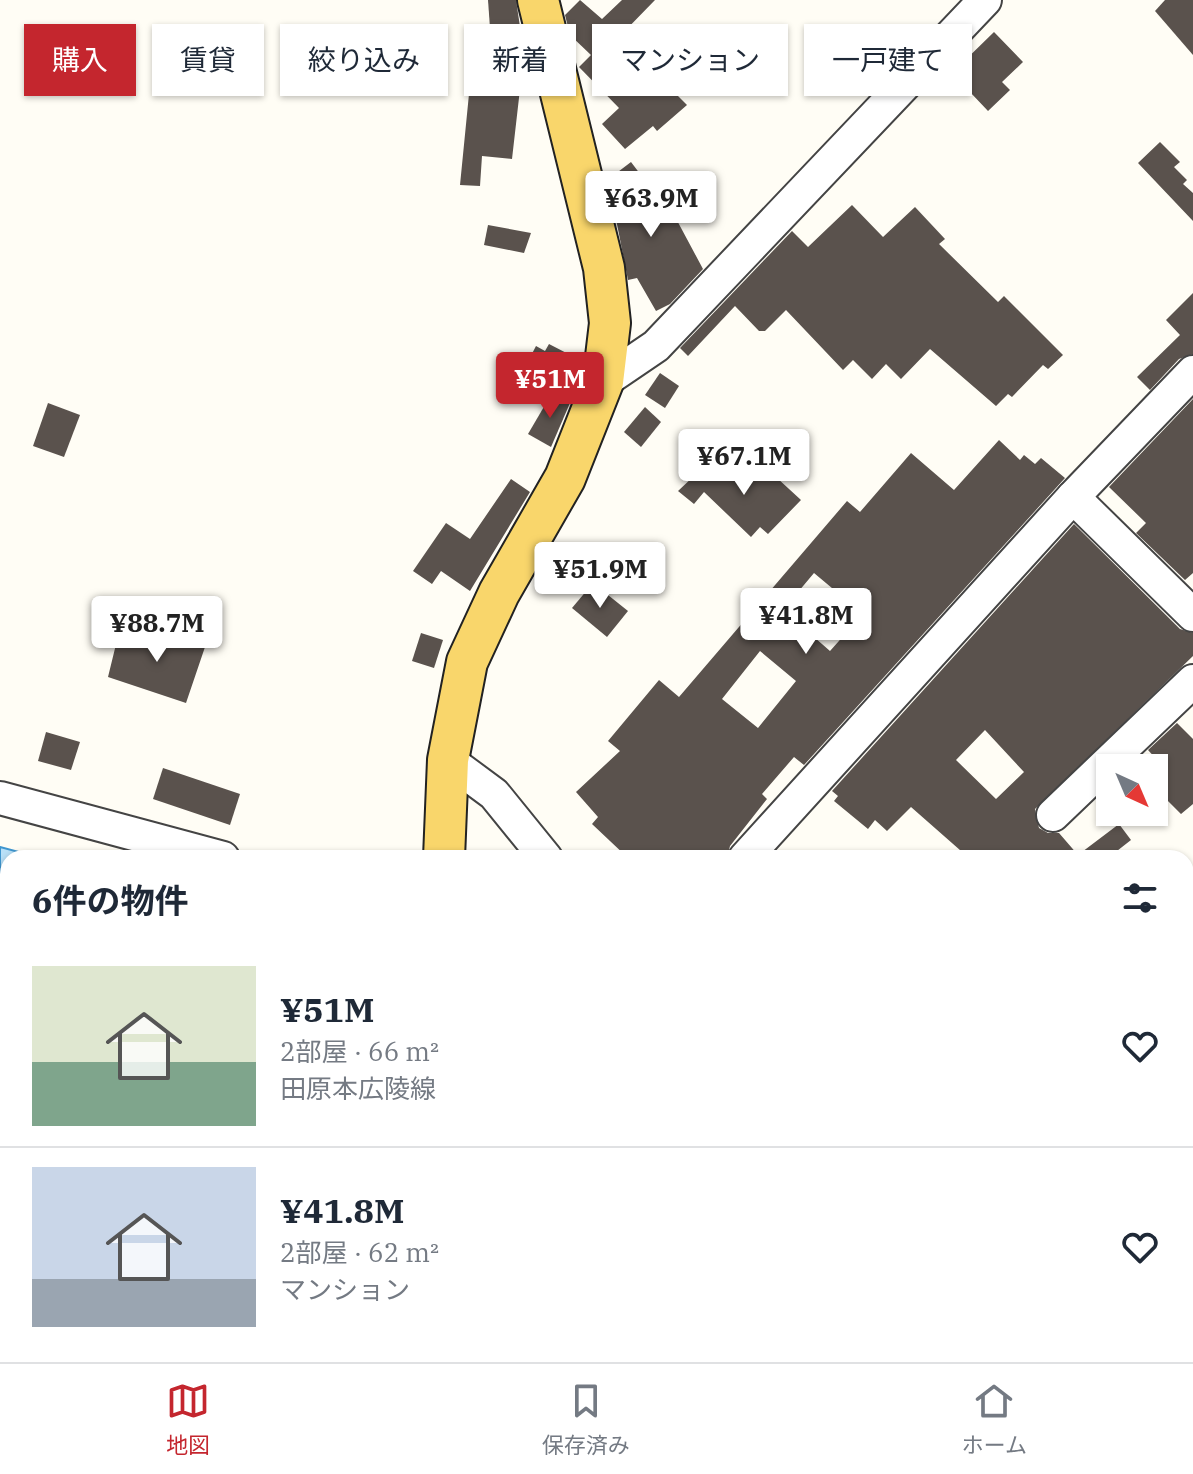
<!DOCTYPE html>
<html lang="ja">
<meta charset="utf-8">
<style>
:root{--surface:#fff;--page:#f2f2f3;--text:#1f2937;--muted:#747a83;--line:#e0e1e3;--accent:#c4262e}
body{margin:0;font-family:"IBM Plex Serif","Noto Sans JP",serif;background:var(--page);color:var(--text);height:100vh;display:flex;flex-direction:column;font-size:30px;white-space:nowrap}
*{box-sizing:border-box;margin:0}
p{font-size:26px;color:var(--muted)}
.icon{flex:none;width:44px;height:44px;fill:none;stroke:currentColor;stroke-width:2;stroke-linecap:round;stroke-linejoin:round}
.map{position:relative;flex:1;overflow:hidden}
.drawer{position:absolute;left:0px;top:850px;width:1194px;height:512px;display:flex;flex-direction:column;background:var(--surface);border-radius:24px 24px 0 0;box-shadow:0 2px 6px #0004}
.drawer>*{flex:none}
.top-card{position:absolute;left:24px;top:24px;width:1146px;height:72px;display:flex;gap:16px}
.needle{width:52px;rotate:136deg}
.fabs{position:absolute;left:1096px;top:754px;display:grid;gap:16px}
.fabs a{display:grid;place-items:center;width:72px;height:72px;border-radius:0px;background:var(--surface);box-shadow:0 2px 6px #0004;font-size:40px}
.price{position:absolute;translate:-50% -68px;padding:0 18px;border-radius:8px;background:#fff;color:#222;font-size:26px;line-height:52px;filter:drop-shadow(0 2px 4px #0008)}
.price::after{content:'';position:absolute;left:50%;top:48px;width:24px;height:18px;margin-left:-12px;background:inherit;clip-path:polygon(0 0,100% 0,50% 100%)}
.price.current{background:var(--accent);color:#fff}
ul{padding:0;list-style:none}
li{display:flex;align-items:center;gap:24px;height:200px;padding:0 32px}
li+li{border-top:2px solid var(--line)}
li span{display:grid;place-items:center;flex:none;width:224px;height:160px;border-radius:0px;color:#555}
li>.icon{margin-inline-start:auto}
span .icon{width:96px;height:96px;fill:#fffc;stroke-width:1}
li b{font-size:34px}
h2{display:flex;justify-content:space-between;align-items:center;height:96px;padding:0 32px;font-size:34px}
.chip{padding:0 28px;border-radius:0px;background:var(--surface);box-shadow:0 2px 6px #0004;font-size:28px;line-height:72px}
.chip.current{background:var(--accent);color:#fff}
.tabs{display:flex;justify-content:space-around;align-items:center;height:112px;border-top:2px solid var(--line);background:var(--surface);font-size:22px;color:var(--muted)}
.tabs a{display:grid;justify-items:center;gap:4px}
.tabs .current{color:var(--accent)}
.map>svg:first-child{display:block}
</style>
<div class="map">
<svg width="1193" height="1362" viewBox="0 0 1193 1362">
<rect width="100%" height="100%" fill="#fffdf5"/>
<g fill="#b9e0f7" stroke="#3f96cf" stroke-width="2">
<polygon points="0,847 41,858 8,858 8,933 0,931"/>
<polygon points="1186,1102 1193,1103 1193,1179 1186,1177"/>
</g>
<g fill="#5a524d" fill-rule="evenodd">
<polygon points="488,0 516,0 522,40 491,42"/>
<polygon points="580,0 602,19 622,0 655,0 619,37 687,105 657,131 653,126 625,149 602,124 619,108 579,67 591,55 570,35 565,15"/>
<polygon points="1165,0 1193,0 1193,55 1155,11"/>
<polygon points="994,32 1023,62 1002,82 1010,90 988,111 952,73"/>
<polygon points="499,87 520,89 512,159 482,156 480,186 460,185 469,94 473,90 499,92"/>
<polygon points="1160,142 1180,162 1174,167 1187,180 1183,184 1193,193 1193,221 1138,163"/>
<polygon points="631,162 653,191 658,188 665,198 703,269 670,304 656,311 637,278 628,280 616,219 620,216 612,206 606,181"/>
<polygon points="852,205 883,237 915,207 945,239 939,244 998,302 1004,296 1063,355 1048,369 1043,365 1012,397 1008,394 996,406 930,349 901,379 886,364 872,379 853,360 843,370 786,310 765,331 759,331 735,306 688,356 680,348 792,231 808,247"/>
<polygon points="488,225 531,233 524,253 484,245"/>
<polygon points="1193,293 1193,354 1179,359 1150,390 1137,377 1180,335 1166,320"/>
<polygon points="549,344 578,359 571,372 575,374 564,395 522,373 536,346 545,351"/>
<polygon points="660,373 679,386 665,408 645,395"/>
<polygon points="552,393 570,403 551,447 528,434"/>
<polygon points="1193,399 1193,573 1185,580 1136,533 1146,523 1109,487"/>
<polygon points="48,403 80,415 64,457 33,446"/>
<polygon points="645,407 661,422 641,447 624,432"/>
<path d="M999,440L1020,460L1024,455L1035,464L1041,458L1065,478L804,765L794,757L762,794L767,799L730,846L727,858H628L592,824L598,817L576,792L620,751L608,741L659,680L679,697L847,501L860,512L911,453L954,490ZM814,573L863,614L830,651L783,610ZM760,651L796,681L758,728L722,699Z"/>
<polygon points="711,460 744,487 764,466 801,500 768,534 760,527 751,537 704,492 694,504 678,491"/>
<polygon points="511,479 530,492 470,591 441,571 432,584 413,571 446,523 470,539"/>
<path d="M1074,524L1180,629L1193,633V656L1035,809L1039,828L1048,833H1059L1078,855L1119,824L1131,840L1108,858H969L911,807L887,831L875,820L868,829L834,801L838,796L832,791ZM985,730L1024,772L996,799L956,760Z"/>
<polygon points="593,583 628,611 607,637 572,608"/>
<polygon points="153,630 205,647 186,703 108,677 119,632 149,643"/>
<polygon points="421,633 443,640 434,668 412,661"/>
<polygon points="1177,723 1193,739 1193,804 1181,814 1167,800 1154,813 1154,766 1159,762 1148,750"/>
<polygon points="46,732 80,742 71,770 38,761"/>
<polygon points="163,768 240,794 230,825 153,799"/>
</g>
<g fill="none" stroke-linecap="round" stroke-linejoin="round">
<defs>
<g id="minor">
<polyline points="603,382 656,346 985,0"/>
<polyline points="1073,497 1193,615"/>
<polyline points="448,760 494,794 546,858"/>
<polyline points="0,798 223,858"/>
<polyline points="1053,815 1193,681"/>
<polyline points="745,858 1073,497 1193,372"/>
<polyline points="0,999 8,1001"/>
<polyline points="386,1362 395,1354"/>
</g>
<g id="major">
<polyline points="444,858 448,760 467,662 499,593 565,478 603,382 610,323 604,268 538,0"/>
<polyline points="180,1354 181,1362"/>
</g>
</defs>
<use href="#minor" stroke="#444" stroke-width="36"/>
<use href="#major" stroke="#222" stroke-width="44"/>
<use href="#minor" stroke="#fff" stroke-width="32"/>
<use href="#major" stroke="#f9d66b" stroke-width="40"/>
</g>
</svg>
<div class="fabs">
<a><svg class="needle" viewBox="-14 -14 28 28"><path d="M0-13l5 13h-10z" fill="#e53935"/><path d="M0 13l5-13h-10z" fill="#747a83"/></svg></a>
</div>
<b class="price" style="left:651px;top:239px">¥63.9M</b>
<b class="price current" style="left:550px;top:420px">¥51M</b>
<b class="price" style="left:744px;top:497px">¥67.1M</b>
<b class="price" style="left:600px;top:610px">¥51.9M</b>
<b class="price" style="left:806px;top:656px">¥41.8M</b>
<b class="price" style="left:157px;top:664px">¥88.7M</b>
<div class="top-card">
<a class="chip current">購入</a>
<a class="chip">賃貸</a>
<a class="chip">絞り込み</a>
<a class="chip">新着</a>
<a class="chip">マンション</a>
<a class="chip">一戸建て</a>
</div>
<section class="drawer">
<h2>6件の物件<svg class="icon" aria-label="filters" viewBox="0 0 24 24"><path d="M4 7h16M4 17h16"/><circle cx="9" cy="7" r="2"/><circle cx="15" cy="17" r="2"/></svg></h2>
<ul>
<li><span style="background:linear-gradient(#dfe7d0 60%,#7fa58c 0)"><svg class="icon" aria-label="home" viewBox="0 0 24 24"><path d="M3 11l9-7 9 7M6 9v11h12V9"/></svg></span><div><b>¥51M</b><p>2部屋 · 66 m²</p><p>田原本広陵線</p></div><svg class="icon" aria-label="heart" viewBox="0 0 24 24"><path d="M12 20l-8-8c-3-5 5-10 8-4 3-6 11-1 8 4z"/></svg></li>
<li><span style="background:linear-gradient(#c9d6e8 70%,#9aa5b1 0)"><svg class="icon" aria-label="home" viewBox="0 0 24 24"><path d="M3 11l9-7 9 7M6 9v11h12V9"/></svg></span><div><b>¥41.8M</b><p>2部屋 · 62 m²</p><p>マンション</p></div><svg class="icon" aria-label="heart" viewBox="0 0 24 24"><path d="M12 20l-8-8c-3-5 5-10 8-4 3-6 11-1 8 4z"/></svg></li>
</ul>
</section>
</div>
<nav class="tabs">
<a class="current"><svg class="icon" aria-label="map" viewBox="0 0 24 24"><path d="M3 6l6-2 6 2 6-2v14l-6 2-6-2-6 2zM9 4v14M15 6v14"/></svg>地図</a>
<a><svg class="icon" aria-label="saved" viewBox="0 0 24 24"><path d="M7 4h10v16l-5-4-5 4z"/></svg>保存済み</a>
<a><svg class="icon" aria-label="home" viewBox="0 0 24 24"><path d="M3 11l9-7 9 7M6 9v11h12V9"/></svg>ホーム</a>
</nav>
